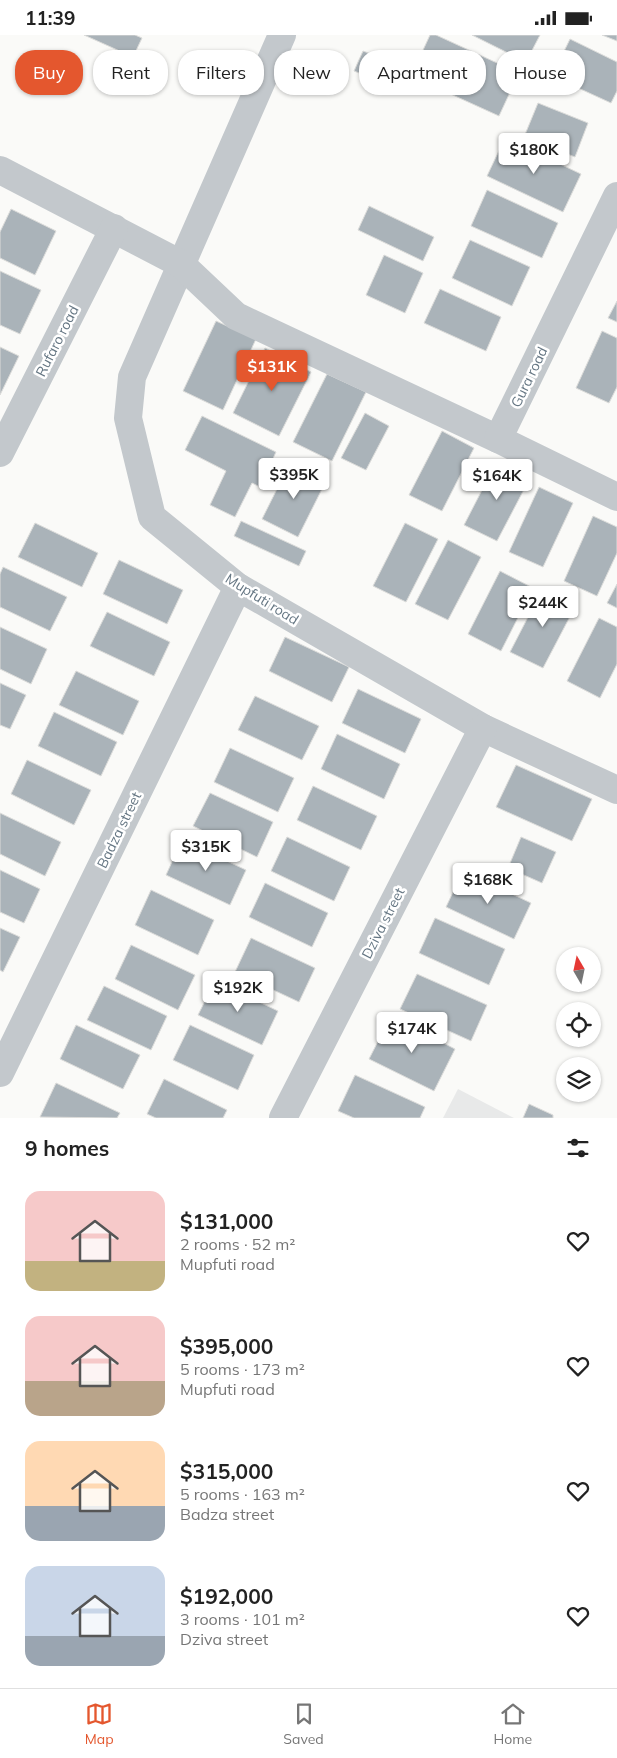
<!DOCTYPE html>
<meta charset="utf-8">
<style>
:root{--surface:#fff;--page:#f2f2f2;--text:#222;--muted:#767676;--line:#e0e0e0;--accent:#e4572e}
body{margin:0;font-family:Mulish,sans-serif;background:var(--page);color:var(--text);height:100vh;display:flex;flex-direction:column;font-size:19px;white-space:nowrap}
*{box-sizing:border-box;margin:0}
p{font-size:16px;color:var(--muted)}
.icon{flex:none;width:28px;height:28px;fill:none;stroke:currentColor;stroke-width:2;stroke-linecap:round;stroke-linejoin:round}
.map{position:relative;height:1083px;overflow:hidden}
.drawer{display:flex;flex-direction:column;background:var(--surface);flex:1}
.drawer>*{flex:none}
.banner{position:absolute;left:15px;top:15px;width:588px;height:45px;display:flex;gap:10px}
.needle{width:32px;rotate:351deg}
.tools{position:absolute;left:556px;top:912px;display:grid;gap:10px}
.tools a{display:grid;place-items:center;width:45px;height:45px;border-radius:50%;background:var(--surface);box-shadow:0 1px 4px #0004;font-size:25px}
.price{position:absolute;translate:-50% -42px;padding:0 11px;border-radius:5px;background:#fff;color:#222;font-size:16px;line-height:32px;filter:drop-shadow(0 1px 2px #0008)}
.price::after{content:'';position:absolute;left:50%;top:30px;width:15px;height:11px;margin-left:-8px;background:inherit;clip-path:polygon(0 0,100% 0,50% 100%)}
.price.selected{background:var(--accent);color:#fff}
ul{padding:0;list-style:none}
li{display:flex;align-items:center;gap:15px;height:125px;padding:0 25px}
li span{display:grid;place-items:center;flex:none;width:140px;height:100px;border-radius:15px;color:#555}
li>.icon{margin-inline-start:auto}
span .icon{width:60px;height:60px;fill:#fffc;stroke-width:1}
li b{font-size:21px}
h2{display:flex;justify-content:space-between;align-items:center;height:60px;padding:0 25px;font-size:21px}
.tag{padding:0 18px;border-radius:20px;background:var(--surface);box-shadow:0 1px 4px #0004;font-size:18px;line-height:45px}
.tag.selected{background:var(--accent);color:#fff}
.status{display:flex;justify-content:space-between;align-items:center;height:35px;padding:0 25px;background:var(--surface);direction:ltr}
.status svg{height:14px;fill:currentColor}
.dock{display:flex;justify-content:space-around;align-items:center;height:70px;border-top:1px solid var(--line);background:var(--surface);font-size:14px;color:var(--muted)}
.dock a{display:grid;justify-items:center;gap:2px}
.dock .selected{color:var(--accent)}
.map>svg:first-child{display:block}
</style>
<div class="status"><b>11:39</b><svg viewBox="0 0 49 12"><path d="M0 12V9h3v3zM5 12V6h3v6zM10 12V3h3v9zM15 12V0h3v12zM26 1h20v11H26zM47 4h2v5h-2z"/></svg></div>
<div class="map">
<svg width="617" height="1083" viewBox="0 0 617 1083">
<rect width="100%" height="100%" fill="#fafaf8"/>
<polygon fill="#e8e9e9" points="458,1054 514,1083 443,1083"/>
<g fill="#aab3b9" stroke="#dcdcda">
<polygon points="84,0 135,0 142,3 133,22"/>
<polygon points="430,0 436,0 519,38 499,81 411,41"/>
<polygon points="472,0 540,0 526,27"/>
<polygon points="602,0 617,0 617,6"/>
<polygon points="570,4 617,27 617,56 611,68 552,41"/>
<polygon points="363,16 403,31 395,52 354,36"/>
<polygon points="538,68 588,88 575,122 524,102"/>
<polygon points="505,103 581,139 563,177 487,141"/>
<polygon points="487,155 558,188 542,223 471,191"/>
<polygon points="369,171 434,202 423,226 358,195"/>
<polygon points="11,174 56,196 35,240 0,223 0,197"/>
<polygon points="470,205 530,232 512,271 452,243"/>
<polygon points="384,220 423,238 405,278 366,260"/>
<polygon points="0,236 41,255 20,299 0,290"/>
<polygon points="440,254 501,282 486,316 424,288"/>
<polygon points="617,266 617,287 608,283"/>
<polygon points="216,286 256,304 223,375 183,356"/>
<polygon points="602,296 617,303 617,352 609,368 576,353"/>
<polygon points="0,312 19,321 0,360"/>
<polygon points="265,313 311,337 279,401 233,378"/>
<polygon points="327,339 366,357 332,426 293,407"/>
<polygon points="365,378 389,391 366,435 341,423"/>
<polygon points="202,381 276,417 260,452 252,448 235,482 210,470 226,436 185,415"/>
<polygon points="442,396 474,413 442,476 409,460"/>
<polygon points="497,426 530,443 497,506 464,490"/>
<polygon points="290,428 326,446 298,502 262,484"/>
<polygon points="539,452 573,468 543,532 509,517"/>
<polygon points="593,481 617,492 617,518 597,561 564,546"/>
<polygon points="241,486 306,516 299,531 234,501"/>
<polygon points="35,488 98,518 82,552 18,522"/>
<polygon points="405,488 438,504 406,567 373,551"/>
<polygon points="448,505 481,522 448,585 415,569"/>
<polygon points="119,525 183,555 167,589 103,559"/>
<polygon points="3,532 67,562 50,596 0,572 0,539"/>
<polygon points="500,536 533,553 501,616 468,599"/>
<polygon points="617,549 617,573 607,568"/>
<polygon points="543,553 576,570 543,633 510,617"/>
<polygon points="107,577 170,607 154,641 90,611"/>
<polygon points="599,583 617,592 617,629 600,663 567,646"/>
<polygon points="0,592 47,614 31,649 0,634"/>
<polygon points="285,602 349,632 332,667 269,636"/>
<polygon points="76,636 139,666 123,700 59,670"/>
<polygon points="0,648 26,660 10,694 0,690"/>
<polygon points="358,654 421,684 405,718 342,688"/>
<polygon points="255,661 319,691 302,725 238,695"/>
<polygon points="54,677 117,707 101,741 38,711"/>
<polygon points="337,699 400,729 384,764 321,734"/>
<polygon points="230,713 294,743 278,777 214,747"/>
<polygon points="27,725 91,755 74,790 11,759"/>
<polygon points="516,730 592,764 572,806 496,772"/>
<polygon points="313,751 377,781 361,815 297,785"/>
<polygon points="210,758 273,787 257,822 193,791"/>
<polygon points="0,778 61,807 45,841 0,819"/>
<polygon points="287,802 350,832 334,866 271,836"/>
<polygon points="521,802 556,817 542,848 508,833"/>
<polygon points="182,805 246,835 230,870 166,840"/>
<polygon points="0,835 40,854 24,888 0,877"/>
<polygon points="463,836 531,868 514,904 446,872"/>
<polygon points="265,848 328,878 312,912 249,882"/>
<polygon points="151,855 214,885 198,920 135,890"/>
<polygon points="435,883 505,914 489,950 419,918"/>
<polygon points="0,893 20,902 3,937 0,935"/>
<polygon points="251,903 315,933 299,967 235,937"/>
<polygon points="131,910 195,940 178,975 115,944"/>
<polygon points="417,939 487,970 471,1006 400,974"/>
<polygon points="215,946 278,976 262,1010 198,980"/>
<polygon points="104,951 167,981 151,1015 87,985"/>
<polygon points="391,981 455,1014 434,1056 369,1024"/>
<polygon points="76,990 140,1020 123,1054 60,1024"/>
<polygon points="190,990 254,1020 238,1055 173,1025"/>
<polygon points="355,1040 425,1072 420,1083 354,1083 338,1076"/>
<polygon points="164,1044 227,1075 223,1083 156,1083 147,1079"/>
<polygon points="56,1048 120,1078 117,1083 40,1082"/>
<polygon points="529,1069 553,1080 553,1083 523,1083"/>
</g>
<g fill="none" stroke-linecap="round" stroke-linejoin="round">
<g stroke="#c3c8cc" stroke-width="28">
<polyline points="282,0 132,342 128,383 152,482 238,552 483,693 617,755"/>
<polyline points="0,135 181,229 236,281 498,404"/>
<polyline points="617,161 498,404 617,462"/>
<polyline points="0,418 114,193"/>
<polyline points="0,1038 238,552"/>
<polyline points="283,1083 483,693"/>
</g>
</g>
<g text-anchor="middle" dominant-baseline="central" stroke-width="5" stroke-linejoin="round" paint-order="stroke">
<g font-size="14" fill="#657683" stroke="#fff">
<text transform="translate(57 306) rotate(-63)">Rufaro road</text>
<text transform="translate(529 342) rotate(-64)">Gura road</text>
<text transform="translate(262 564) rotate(32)">Mupfuti road</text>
<text transform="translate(119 795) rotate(-64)">Badza street</text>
<text transform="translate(383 888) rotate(-63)">Dziva street</text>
</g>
</g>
</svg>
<div class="tools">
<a><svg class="needle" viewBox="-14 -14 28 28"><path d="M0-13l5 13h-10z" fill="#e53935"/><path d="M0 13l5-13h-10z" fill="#767676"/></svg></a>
<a><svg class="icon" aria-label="locate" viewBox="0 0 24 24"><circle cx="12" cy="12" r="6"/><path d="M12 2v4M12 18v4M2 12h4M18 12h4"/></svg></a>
<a><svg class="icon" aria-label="layers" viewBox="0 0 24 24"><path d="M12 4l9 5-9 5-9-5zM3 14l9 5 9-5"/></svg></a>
</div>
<b class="price" style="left:534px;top:140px">$180K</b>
<b class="price selected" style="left:272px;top:357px">$131K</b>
<b class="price" style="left:294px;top:465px">$395K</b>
<b class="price" style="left:497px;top:466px">$164K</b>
<b class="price" style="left:543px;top:593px">$244K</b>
<b class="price" style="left:206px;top:837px">$315K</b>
<b class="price" style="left:488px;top:870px">$168K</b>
<b class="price" style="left:238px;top:978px">$192K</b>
<b class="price" style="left:412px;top:1019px">$174K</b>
<div class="banner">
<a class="tag selected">Buy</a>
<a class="tag">Rent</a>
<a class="tag">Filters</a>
<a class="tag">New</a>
<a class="tag">Apartment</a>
<a class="tag">House</a>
</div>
</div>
<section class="drawer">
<h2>9 homes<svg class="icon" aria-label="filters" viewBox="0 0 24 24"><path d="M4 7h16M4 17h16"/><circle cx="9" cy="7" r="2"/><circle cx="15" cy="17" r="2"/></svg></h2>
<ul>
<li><span style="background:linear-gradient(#f6c9c9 70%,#c2b280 0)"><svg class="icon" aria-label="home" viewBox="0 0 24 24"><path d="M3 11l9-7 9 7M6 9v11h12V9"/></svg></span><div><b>$131,000</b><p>2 rooms · 52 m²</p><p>Mupfuti road</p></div><svg class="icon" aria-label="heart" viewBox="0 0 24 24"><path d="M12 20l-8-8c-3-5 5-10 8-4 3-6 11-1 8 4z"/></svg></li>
<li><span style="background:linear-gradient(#f6c9c9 65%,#b9a48a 0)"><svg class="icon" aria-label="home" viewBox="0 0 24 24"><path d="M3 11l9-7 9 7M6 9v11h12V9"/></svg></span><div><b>$395,000</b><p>5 rooms · 173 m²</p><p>Mupfuti road</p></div><svg class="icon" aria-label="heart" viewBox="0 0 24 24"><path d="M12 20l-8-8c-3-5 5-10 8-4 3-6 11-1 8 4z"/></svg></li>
<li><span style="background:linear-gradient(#ffd9b3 65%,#9aa5b1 0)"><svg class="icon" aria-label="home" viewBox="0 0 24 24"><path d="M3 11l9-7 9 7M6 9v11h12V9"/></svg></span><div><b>$315,000</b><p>5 rooms · 163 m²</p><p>Badza street</p></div><svg class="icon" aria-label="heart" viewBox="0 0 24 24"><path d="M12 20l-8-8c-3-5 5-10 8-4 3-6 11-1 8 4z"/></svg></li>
<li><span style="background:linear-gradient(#c9d6e8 70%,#9aa5b1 0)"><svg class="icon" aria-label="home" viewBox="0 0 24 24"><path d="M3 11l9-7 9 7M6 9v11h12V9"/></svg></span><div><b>$192,000</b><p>3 rooms · 101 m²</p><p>Dziva street</p></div><svg class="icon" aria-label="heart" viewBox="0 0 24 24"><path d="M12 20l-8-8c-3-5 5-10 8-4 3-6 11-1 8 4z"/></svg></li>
</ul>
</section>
<nav class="dock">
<a class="selected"><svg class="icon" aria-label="map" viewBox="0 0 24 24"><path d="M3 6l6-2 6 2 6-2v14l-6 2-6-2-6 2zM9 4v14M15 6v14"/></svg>Map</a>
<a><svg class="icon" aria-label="saved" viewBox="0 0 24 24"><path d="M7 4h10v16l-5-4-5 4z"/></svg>Saved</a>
<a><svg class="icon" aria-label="home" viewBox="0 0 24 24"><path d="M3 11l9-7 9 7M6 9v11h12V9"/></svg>Home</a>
</nav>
